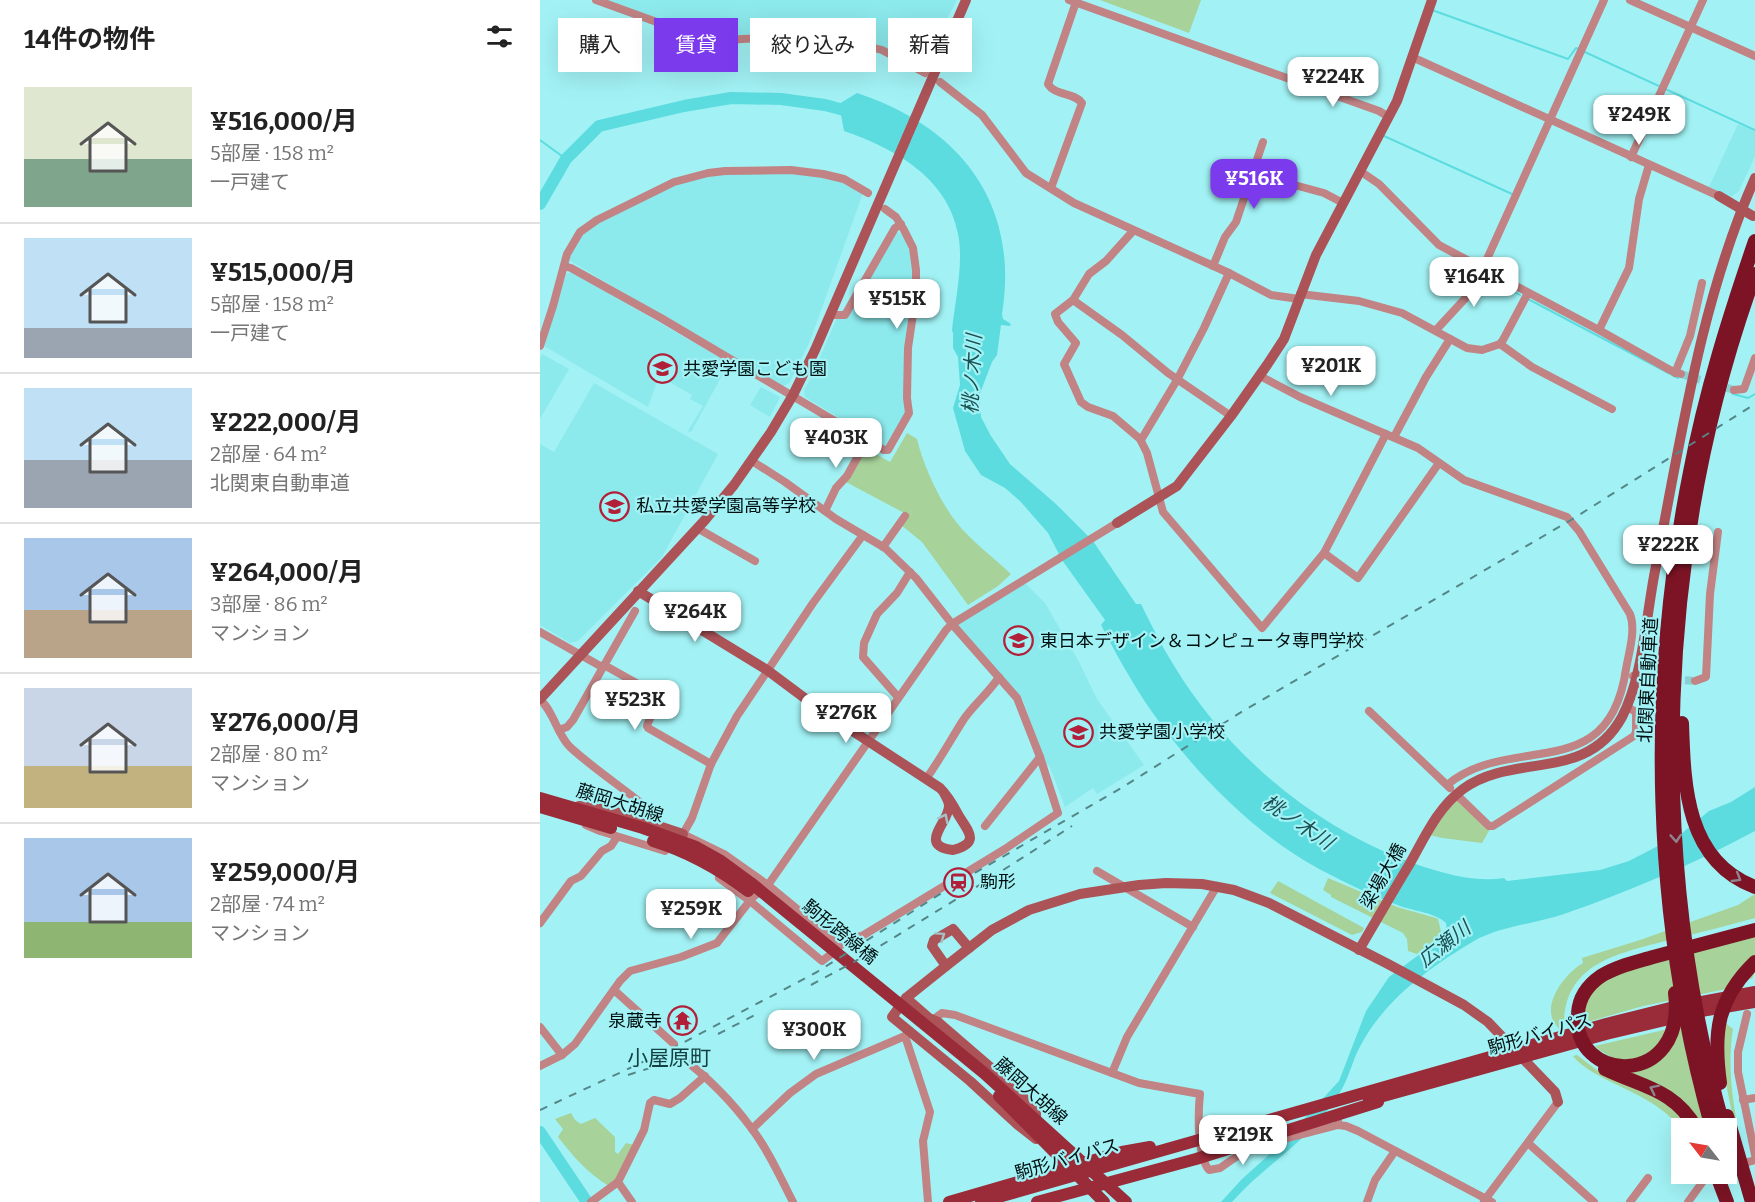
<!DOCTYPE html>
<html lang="ja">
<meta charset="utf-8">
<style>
:root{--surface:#fff;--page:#f2f2f2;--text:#222;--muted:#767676;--line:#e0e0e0;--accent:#7c3aed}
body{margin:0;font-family:Bitter,"Noto Sans JP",serif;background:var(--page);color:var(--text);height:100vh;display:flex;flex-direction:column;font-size:22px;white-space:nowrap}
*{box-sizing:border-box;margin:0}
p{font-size:20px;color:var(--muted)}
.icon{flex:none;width:33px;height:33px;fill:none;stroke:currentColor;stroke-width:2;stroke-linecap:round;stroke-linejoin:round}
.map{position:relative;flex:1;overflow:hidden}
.side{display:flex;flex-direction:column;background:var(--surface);width:540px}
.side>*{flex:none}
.top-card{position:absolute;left:18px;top:18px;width:570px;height:54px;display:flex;gap:12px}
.needle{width:39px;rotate:301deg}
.controls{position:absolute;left:1131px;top:1118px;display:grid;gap:12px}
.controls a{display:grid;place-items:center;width:66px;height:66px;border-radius:0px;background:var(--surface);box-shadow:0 6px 24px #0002;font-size:30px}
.price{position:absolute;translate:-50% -51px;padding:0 14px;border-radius:12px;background:#fff;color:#222;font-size:20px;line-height:39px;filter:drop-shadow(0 2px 3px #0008)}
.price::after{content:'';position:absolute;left:50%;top:36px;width:18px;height:14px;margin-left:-9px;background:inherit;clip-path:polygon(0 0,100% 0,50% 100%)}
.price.selected{background:var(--accent);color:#fff}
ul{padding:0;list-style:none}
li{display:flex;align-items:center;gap:18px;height:150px;padding:0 24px}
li+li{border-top:2px solid var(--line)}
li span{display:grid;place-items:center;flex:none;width:168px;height:120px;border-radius:0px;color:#555}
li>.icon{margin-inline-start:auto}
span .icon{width:72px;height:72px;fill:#fffc;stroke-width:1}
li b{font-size:26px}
h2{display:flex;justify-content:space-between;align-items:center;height:72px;padding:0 24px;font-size:26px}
.tag{padding:0 21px;border-radius:0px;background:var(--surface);box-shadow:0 6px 24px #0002;font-size:21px;line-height:54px}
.tag.selected{background:var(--accent);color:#fff}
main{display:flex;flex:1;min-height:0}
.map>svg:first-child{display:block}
</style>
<main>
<section class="side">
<h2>14件の物件<svg class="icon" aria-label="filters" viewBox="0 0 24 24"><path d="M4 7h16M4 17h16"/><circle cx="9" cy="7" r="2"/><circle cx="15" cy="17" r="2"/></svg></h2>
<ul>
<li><span style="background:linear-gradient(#dfe7d0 60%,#7fa58c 0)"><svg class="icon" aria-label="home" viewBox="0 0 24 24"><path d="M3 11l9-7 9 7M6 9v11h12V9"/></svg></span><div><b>¥516,000/月</b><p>5部屋 · 158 m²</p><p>一戸建て</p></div></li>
<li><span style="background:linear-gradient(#bfe0f5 75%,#9aa5b1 0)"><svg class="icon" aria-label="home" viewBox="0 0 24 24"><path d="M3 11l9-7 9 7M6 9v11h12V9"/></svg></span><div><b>¥515,000/月</b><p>5部屋 · 158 m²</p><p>一戸建て</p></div></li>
<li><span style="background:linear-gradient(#bfe0f5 60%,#9aa5b1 0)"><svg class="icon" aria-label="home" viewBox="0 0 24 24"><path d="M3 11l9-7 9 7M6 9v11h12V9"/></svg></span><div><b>¥222,000/月</b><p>2部屋 · 64 m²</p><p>北関東自動車道</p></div></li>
<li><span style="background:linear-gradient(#a9c7e8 60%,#b9a48a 0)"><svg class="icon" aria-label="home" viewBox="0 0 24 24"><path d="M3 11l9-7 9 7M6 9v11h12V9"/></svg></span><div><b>¥264,000/月</b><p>3部屋 · 86 m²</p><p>マンション</p></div></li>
<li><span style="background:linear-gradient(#c9d6e8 65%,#c2b280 0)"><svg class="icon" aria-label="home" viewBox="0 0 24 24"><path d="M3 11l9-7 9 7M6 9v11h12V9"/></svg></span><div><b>¥276,000/月</b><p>2部屋 · 80 m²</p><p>マンション</p></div></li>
<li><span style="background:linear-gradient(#a9c7e8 70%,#8fb573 0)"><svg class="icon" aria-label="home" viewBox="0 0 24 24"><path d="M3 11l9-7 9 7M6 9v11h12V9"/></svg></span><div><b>¥259,000/月</b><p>2部屋 · 74 m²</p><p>マンション</p></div></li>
</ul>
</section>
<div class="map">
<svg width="1215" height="1202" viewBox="0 0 1215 1202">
<rect width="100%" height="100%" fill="#a2f2f5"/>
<g fill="#8ce9ec">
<polygon points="65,0 417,0 382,65 336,44 266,29 171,38"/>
<polygon points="1198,124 1215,131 1215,156 1199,191 1191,197 1169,187"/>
<polygon points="248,172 283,176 309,184 323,193 270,341 250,382 246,385 243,386 30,261 30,256 42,234 48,229 132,186 156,179 179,175"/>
<polygon points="357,232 361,233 367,245 371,256 373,271 373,299 368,325 365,401 367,413 347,447 265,397 264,390 271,378 297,318 305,318"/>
<polygon points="32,272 189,363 151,432 148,431 163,406 150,399 152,395 119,376 108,407 4,346 26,274"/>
<polygon points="2,354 29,369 0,419 0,358"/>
<polygon points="54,383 178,454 122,557 38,641 30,643 0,625 0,444 14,452"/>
<polygon points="221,387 240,397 230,417 210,405"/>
<polygon points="485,583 505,603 537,658 557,699 604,765 557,794 553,788 525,807 509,765 506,766 483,700 417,624"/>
</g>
<g fill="#a7d299">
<polygon points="560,0 661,0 649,33"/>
<path d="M367,433L377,439C383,465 400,502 417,523C431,541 454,558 471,574L458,586L428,605L382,542L361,525L368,515L306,482L325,448L350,462Z"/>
<polygon points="918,799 950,829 942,843 902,838 890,835 902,816"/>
<polygon points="788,878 857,907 896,918 898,919 902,936 877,954 868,951 867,939 863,933 791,897 791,895 783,890"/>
<polygon points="738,881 824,928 822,932 812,935 730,893"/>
<path d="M1215,894V918C1186,926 1158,933 1129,940C1077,954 1022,963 1024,1029L1020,1030C1017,1026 1014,1023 1012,1018C1006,998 1027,972 1043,963L1042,958L1100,940L1198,905Z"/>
<polygon points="1215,935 1215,971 1212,979 1205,977 1201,986 1103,1006 1044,1023 1045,1006 1049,996 1054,989 1075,973"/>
<path d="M1183,1021L1193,1029C1186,1071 1195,1114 1203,1155C1193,1117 1177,1059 1183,1021Z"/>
<polygon points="1138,1025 1142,1025 1152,1079 1166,1128 1161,1128 1081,1069 1094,1069"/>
<path d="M1128,1029C1116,1062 1081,1071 1055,1046Z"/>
<path d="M1037,1055L1058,1071L1129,1104L1150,1128L1141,1129C1122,1104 1095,1094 1067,1080C1054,1073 1042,1067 1033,1056Z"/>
<path d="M31,1113L35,1120L41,1124L55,1118L75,1137V1152L78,1154L86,1143L95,1145L77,1180L69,1186C47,1173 33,1156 18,1137L23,1129L15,1119Z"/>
</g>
<path fill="#5ddce0" d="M317,93C420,127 480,203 462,314L463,319L471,324L470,326L461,325L457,355L452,362L439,396L441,417L451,436L470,464L516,504L553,541L596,604H601C611,624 621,645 633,664C686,752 768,822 862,859C894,871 930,883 964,878L967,881L1060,870L1089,861L1141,834L1169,811L1191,802L1215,787V831C1154,864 1090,891 1024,914C995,924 960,926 934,941C890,967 846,999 822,1043C814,1056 811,1071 804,1085C799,1095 791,1106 784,1115C757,1148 720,1170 692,1202H681L702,1179L741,1144L799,1081L826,1011L849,977L904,936L907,931L906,923C896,913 874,911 860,906C833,896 806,883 781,870C706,830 635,753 592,681C581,663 571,644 561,625L565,620L522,560L508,533L480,501L465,488L441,475L425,451L413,408L420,385L418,357L413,348V333L412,330C415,301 424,263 418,234C408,178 354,148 304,131L299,104Z"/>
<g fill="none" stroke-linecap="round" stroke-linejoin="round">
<g stroke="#5ddce0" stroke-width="2">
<polyline points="892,10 1028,59 1036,48 1215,130"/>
<polyline points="844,136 972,194"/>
<polyline points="0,140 26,159"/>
<polyline points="944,275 980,295"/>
<polyline points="988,299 1138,378"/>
<polyline points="1193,394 1208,398 1215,394"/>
</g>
<g stroke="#5ddce0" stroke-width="12">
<polyline points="0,204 26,159 59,126 144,106 191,98 241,99 285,105 315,113"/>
<polyline points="0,1132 47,1202"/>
</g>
<g stroke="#8ad0d3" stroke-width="8" stroke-dasharray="8 4" stroke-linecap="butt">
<polyline points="1141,374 1194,390"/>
<polyline points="1109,678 1155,681"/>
</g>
<g stroke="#c18384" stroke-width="8">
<polyline points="56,0 169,41 254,36 297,38 342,50 385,73"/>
<polyline points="529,0 839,111 849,117"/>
<polyline points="1090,0 1215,56"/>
<polyline points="872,57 1179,196"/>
<polyline points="400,82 442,115 486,173 534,203 689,273 731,295 759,299"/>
<polyline points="1091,157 1163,0"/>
<polyline points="820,171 839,184 899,245 1059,330 1130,370 1141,374"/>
<polyline points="747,183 784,193 803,203"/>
<path d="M511,188L542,103C534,92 515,96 508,84L536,2"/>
<polyline points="593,231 566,261 549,274 533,300 515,314 518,322 536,343 524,364 541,402 548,407 573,416 600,439 607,453 623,512 722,628 784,553 846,434"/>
<polyline points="24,266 31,268 121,318 327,440 344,450 348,450 369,413 367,398 368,348 376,294 376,270 373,248 364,230 356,217 345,209"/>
<polyline points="673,266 685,237 696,222 723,142"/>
<polyline points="760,294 819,301 862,313 927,348 942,350 960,344 963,340 988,293"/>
<polyline points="533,300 582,335 628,373 691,416"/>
<polyline points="290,315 305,315 355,228 361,224"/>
<polyline points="896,330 933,290 1064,0"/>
<polyline points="1059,330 1089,268 1099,199 1109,165"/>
<polyline points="960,344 992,367 1072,409"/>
<polyline points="0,346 13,306 27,254 40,232 57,220 134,182 168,173 185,171 251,170 283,174 304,179 328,193"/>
<polyline points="1135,373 1150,336 1162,283"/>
<path d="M720,376L760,397L878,448L924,480L1027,517L1039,531L1090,614C1096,630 1089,652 1086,669C1069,788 972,731 907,785"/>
<polyline points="1194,390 1204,389 1215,358"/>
<polyline points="854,437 886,377 910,339"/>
<polyline points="601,440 637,380 664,328 689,273"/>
<polyline points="212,461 245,482 296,519 345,548 376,578 412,624 477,698 500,757 518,813 465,849 322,936 314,937 301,945 228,885 406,630 412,624 577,523"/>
<polyline points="285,511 296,488 307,476 327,440"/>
<polyline points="157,528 215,561"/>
<polyline points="343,547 365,516"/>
<polyline points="784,553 818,578 899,463"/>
<polyline points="0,632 62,667"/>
<path d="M64,665L107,689L118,700C118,709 109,717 107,726L108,728L171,764"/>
<polyline points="1093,676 1109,678"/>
<polyline points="1155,681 1166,677 1170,594 1178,532"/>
<polyline points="358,697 323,657 324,643 337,614 357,593 370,572"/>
<path d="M0,700C13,710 17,734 30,747C55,770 85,789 111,811L114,816V824"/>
<polyline points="829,711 910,788"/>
<polyline points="19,730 27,727 33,720 95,611"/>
<path d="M386,779C399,761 410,741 422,722C432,706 448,694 459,677"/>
<polyline points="920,798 949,826 953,826 1094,736 1096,732 1096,712 1087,707"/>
<polyline points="46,825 60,831 125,851"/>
<polyline points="445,826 500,757"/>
<polyline points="557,871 653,927"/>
<polyline points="179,878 210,901 282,961 298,949"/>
<polyline points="0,923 31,881 41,876 62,851 71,846 77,837"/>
<polyline points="74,990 134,1044"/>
<polyline points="1207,1014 1198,1052 1198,1072 1215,1155"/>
<path d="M394,1019L402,1013L415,1015L599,1083L660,1094C658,1112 657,1156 669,1170L680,1168L709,1148L798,1125V1116"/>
<polyline points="0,1027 22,1055"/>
<polyline points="365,1036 390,1112 383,1141 388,1202"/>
<path d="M141,1057C166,1076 193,1103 212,1129C229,1151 240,1177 253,1202"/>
<polyline points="0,1066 22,1055 35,1044 80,981 90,971 141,957 177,943 212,898 228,885 184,854 143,834 152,818 171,764 197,716 273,603 323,535"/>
<polyline points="572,1073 587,1037 677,886"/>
<polyline points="1203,1100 1215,1098"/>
<polyline points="798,1125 806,1126 818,1131 952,1202"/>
<polyline points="212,1129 250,1093 276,1074 365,1036 369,1032"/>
<polyline points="988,1143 1054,1202"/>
<polyline points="1186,1168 1215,1160"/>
<polyline points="78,1182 92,1202"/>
<polyline points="944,1201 1018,1102"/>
<polyline points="51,1202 78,1182 104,1130 110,1103 114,1100 130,1104 140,1098 165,1076"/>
<polyline points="827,1202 835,1180 855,1151"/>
<polyline points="1090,1202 1108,1178"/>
<polyline points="1148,1202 1169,1173"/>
</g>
<g stroke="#ac5358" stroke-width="10">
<polyline points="1179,196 1213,216"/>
<polyline points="577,523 637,486 691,416 727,365 744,339 776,255 857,101 892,0"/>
<path d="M98,591L227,670L282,711L400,788C409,797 413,805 419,816C428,831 441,843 413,850C377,846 409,822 409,806C409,801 406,797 404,793"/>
<polyline points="0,699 165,520 194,485 231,432 253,395 275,350 426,0"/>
<polyline points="39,806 67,809 143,834"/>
<path d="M819,950C836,921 852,893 869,865C884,839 897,808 923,789C974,752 1046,783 1082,717C1103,677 1106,616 1115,571C1141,439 1160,302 1215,178"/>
<polyline points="406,966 392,946 394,940 413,929 429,948"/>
<polyline points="366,998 389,1018 398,1022 471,1085 491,1105 496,1112 496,1120"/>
<polyline points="496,1139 478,1125 430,1081 352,1017 366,998 406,966 452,930 489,910 540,894 599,885 626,883 662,884 694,890 729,903 848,964 924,1005 948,1022 1015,1092 1018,1102"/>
</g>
<g stroke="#9a2b38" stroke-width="12">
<polyline points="0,798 103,828 156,847 181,861 211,883 444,1073 586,1202"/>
<polyline points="0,807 71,828"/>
<path d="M113,841C149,852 179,869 208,891"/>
<polyline points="459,1096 564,1202"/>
<polyline points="829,1100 1066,1034 1167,1010 1215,1002"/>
<polyline points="409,1202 582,1152 610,1147"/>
<polyline points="441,1202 1066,1024 1130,1008 1215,992"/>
<polyline points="497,1202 656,1159 838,1102"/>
</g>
<g stroke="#7c1425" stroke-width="14">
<path d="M1142,723C1144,786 1146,861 1215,887"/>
<path d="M1135,993C1147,1090 1030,1084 1038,1013C1039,997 1048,985 1061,976C1077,966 1096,962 1113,957C1147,948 1181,939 1215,930"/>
<path d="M1065,1069C1102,1087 1134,1089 1156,1128"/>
<path d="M1180,1083C1173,1032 1177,999 1215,962"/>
<polyline points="1187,1116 1212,1202"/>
<path d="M1172,1128C1112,917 1107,687 1150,472C1165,393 1189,317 1215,241"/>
<path d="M1184,1128C1106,852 1117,544 1215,274"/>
<polyline points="1176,1173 1187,1202"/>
</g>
<g stroke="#558688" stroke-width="2" stroke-dasharray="8 8" stroke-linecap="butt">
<polyline points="271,985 314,962 446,881 532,826"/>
<polyline points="178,1034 215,1015"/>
<polyline points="88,1075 110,1068 132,1057"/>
<polyline points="0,1110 135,1047 277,972 419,882 583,787 703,711 1031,520 1215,404"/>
</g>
</g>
<defs><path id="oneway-chevron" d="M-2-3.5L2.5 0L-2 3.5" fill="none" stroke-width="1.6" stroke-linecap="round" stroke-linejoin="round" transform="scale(1.5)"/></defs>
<g stroke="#a5c2c6">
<use href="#oneway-chevron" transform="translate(404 818) rotate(-63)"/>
<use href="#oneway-chevron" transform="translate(401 936) rotate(-34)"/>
</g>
<g stroke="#8f838d">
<use href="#oneway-chevron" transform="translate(1136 838) rotate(86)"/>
<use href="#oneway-chevron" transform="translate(1197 878) rotate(31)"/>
<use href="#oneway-chevron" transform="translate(1114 1089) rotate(-154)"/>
</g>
<defs>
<symbol id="school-ring" viewBox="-11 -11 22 22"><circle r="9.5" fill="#a2f2f5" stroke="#b21f38" stroke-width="1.5"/><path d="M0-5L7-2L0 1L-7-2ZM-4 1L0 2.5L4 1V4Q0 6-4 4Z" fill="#b21f38"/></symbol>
<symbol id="station-ring" viewBox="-11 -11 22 22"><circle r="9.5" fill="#a2f2f5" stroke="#b21f38" stroke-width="1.5"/><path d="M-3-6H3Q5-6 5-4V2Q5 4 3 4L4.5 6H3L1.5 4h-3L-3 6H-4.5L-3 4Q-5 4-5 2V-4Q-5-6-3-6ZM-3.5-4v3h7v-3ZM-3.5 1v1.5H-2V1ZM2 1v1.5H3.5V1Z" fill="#b21f38"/></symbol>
<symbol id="temple-ring" viewBox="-11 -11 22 22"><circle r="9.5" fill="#a2f2f5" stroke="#b21f38" stroke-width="1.5"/><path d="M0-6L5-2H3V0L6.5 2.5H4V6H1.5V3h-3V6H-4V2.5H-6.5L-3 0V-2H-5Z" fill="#b21f38"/></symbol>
</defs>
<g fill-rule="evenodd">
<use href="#school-ring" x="106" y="352" width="33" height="33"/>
<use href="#school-ring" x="58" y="490" width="33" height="33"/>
<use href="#school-ring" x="462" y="624" width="33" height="33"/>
<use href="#school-ring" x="522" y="716" width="33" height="33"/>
<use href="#station-ring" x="402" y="866" width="33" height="33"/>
<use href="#temple-ring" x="126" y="1004" width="33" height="33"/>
</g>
<g text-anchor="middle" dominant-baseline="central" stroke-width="4.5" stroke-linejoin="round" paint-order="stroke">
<g font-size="18" fill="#001011" stroke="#a2f2f5" text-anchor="start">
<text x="143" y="369">共愛学園こども園</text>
<text x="96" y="506">私立共愛学園高等学校</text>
<text x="500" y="641">東日本デザイン＆コンピュータ専門学校</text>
<text x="559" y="732">共愛学園小学校</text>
<text x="440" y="882">駒形</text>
<text x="122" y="1021" text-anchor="end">泉蔵寺</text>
</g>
<g font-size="18" fill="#001011" stroke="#a2f2f5">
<text transform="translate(1108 680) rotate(-87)">北関東自動車道</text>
<text transform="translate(80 803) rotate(17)">藤岡大胡線</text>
<text transform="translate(843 876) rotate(-60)">梁場大橋</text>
<text transform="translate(300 932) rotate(39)">駒形跨線橋</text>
<text transform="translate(1000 1034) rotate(-16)">駒形バイパス</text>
<text transform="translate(491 1091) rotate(42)">藤岡大胡線</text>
<text transform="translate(527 1159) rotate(-16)">駒形バイパス</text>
</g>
<g font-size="20" font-style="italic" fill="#1a5153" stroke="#a2f2f5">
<text transform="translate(432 374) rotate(-87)">桃ノ木川</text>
<text transform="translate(758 822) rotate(34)">桃ノ木川</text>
<text transform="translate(904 944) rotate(-38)">広瀬川</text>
</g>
<g font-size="21" fill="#154042" stroke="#a2f2f5">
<text x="129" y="1058">小屋原町</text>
</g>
</g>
</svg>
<div class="controls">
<a><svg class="needle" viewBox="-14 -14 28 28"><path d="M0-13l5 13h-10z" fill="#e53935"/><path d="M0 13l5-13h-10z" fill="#767676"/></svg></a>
</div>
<b class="price" style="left:793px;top:108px">¥224K</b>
<b class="price" style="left:1099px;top:146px">¥249K</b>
<b class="price selected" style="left:714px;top:210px">¥516K</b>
<b class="price" style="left:934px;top:308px">¥164K</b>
<b class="price" style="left:357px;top:330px">¥515K</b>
<b class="price" style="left:791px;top:397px">¥201K</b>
<b class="price" style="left:296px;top:469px">¥403K</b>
<b class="price" style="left:1128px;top:576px">¥222K</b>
<b class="price" style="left:155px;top:643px">¥264K</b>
<b class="price" style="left:95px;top:731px">¥523K</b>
<b class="price" style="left:306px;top:744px">¥276K</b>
<b class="price" style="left:151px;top:940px">¥259K</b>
<b class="price" style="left:274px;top:1061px">¥300K</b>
<b class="price" style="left:703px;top:1166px">¥219K</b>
<div class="top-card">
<a class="tag">購入</a>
<a class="tag selected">賃貸</a>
<a class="tag">絞り込み</a>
<a class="tag">新着</a>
</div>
</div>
</main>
